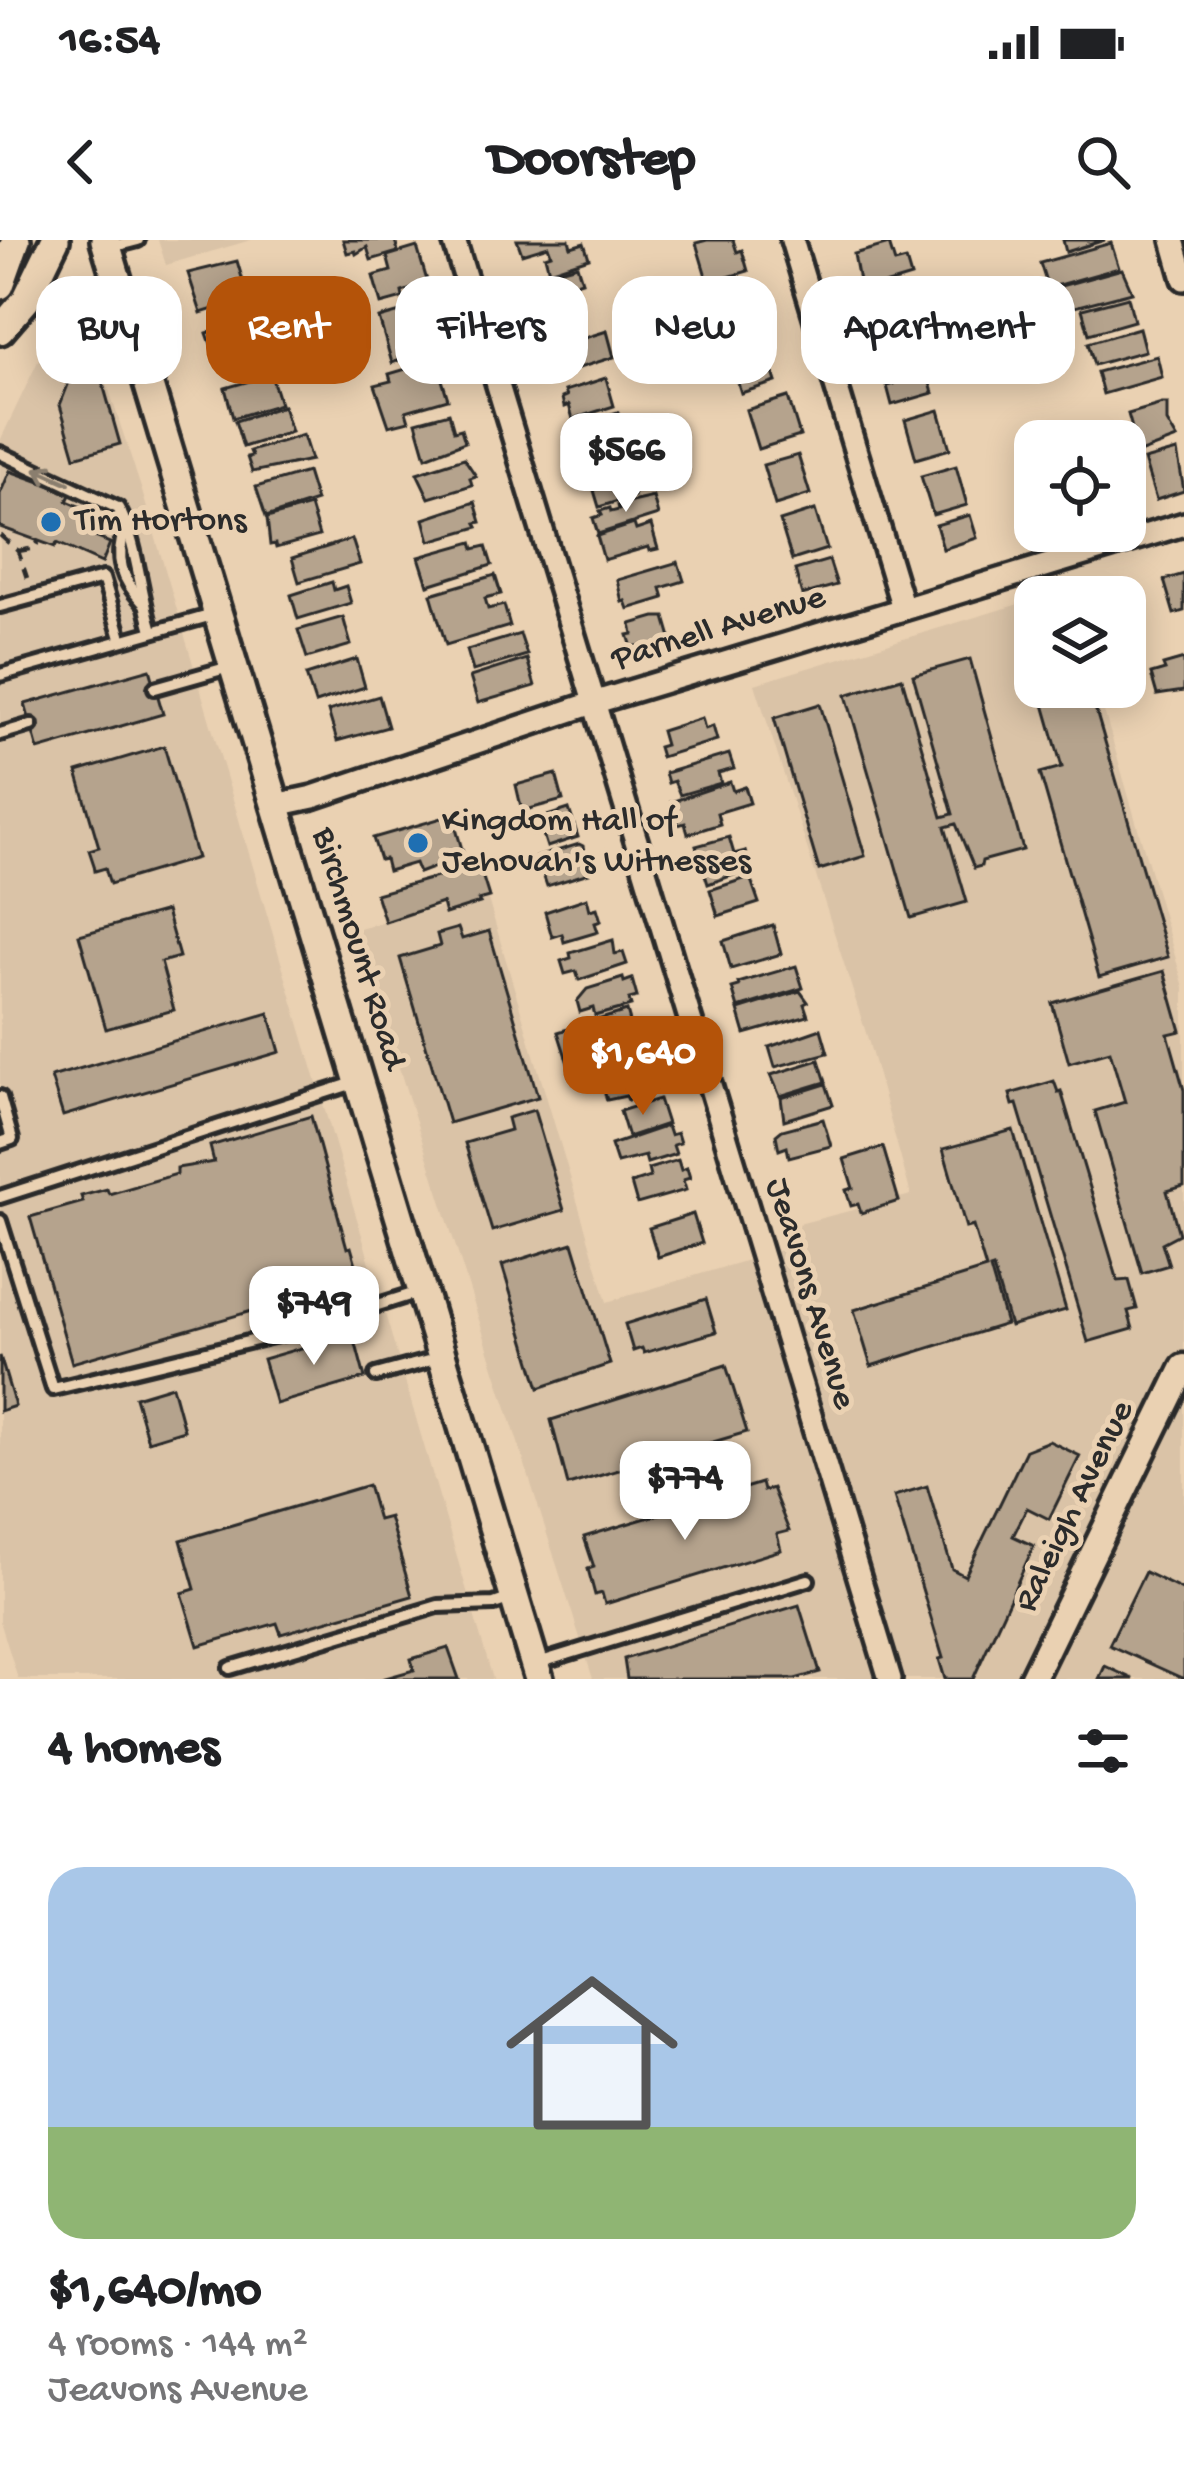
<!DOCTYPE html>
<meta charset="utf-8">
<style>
:root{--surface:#fff;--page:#f2f2f2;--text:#202124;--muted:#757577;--accent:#b45309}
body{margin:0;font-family:"Gochi Hand",sans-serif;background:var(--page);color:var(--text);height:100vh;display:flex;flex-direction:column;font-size:45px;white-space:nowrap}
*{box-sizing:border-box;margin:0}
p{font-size:39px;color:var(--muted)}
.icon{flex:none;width:66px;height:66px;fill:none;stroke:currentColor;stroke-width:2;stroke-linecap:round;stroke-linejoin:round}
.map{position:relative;height:1439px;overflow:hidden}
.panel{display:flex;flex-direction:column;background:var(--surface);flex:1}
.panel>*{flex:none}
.guide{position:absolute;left:36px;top:36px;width:1113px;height:108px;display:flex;gap:24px}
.buttons{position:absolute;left:1014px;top:180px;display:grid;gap:24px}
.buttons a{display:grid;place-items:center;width:132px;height:132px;border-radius:24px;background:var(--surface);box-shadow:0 6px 30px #0003;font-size:60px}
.price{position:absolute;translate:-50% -102px;padding:0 27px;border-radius:24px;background:#fff;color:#222;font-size:39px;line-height:78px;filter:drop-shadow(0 3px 6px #0008)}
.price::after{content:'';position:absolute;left:50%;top:72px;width:36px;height:27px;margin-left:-18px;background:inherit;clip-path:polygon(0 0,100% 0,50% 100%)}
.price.selected{background:var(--accent);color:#fff}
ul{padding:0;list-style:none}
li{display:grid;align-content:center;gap:24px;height:636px;padding:0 48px}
li span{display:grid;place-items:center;height:372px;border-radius:36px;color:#555}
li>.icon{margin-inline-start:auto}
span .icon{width:216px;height:216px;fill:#fffc;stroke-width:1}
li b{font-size:51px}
h2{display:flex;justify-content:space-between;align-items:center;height:144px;padding:0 48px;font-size:51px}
.tag{padding:0 42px;border-radius:36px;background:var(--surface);box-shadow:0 6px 30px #0003;font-size:42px;line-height:108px}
.tag.selected{background:var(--accent);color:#fff}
.status{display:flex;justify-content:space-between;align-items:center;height:84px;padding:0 60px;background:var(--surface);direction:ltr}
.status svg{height:33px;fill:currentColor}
header{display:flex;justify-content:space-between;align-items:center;height:156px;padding:0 48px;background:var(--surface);font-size:54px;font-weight:700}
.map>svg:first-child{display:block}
</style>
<div class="status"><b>16:54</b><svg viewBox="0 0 49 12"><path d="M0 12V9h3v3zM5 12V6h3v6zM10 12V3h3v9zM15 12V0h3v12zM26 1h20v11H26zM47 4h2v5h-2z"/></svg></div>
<header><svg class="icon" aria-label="back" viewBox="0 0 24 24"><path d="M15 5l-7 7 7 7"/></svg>Doorstep<svg class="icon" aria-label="search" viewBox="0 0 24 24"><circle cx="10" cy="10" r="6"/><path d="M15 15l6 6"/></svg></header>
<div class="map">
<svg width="1184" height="1439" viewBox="0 0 1184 1439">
<rect width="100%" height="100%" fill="#ead1b2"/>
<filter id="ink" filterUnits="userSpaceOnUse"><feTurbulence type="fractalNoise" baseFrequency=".00833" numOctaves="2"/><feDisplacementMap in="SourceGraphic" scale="24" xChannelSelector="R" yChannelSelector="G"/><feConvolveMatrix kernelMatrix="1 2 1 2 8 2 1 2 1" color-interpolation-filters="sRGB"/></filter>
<g filter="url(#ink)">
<g fill="#dac3a7">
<polygon points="158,0 251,0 166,25"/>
<polygon points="68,58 80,61 141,248 493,1439 18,1439 0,1381 0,201"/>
<polygon points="1035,359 1035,447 1097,447 1184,747 1184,1439 593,1439 355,689 487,656 607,1062 791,1007 787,987 911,955 867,796 755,444"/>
</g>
<g fill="#b5a38d" stroke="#2b2b2b" stroke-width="3">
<polygon points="343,0 395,0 398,12 371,20 367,7 356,14 355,11 347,13"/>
<polygon points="517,0 569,0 571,7 584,3 589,18 549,31 545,16 551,14 548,6 522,14"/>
<polygon points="707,0 733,0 737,12 742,10 748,31 708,43 696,3"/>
<polygon points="1063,0 1105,0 1066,12"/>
<polygon points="1111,3 1119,28 1048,48 1040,23"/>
<polygon points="889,4 895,23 906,20 911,37 861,52 854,14"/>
<polygon points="417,7 428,44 402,52 403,58 381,64 373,36 391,31 387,16"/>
<polygon points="237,21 243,41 237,43 240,51 230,54 233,63 201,73 188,33"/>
<polygon points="577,25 582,41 565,46 568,56 535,63 530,38"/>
<polygon points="1122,29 1132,52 1063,70 1057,47"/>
<polygon points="748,48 760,87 724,98 712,59"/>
<polygon points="926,53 932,72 911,78 917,98 882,108 876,88 869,91 864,72"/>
<polygon points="1128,57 1134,81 1089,94 1082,69"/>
<polygon points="414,68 424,101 428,100 430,108 392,123 379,78"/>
<polygon points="257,77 267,108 250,114 251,117 218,124 207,93"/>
<polygon points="1139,88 1145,111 1094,125 1088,103"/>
<polygon points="607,91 614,117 560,134 556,122 553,123 552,108"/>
<polygon points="764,103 776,142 741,153 729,114"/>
<polygon points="922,115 933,153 892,165 887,146 893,144 888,125"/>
<polygon points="1157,116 1162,137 1103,154 1097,132"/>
<polygon points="416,126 418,133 438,127 448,159 406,171 409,181 389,186 375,145 391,141 389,134"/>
<polygon points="271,135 280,164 233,178 225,148"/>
<polygon points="71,137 101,137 120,204 75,217 60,165"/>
<polygon points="606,138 614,166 573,179 569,165 564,167 562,158 567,156 565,151"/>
<polygon points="788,157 800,196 758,209 746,170"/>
<polygon points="1162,164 1167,164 1167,182 1177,199 1139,213 1128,174"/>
<polygon points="283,166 291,192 243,207 235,181"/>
<polygon points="939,170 950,209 916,219 905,180"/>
<polygon points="618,172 630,212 595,223 590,208 584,210 576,185"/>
<polygon points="449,173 454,191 461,189 465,202 426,217 416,182"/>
<polygon points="303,195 311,220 252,232 247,217 252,216 250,211"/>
<polygon points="1177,211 1184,251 1156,260 1144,220"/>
<polygon points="798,215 810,254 775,265 763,225"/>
<polygon points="464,218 476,236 470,238 472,245 429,258 417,233"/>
<polygon points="625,226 634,256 599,267 590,237"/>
<polygon points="956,226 967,265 933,275 921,236"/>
<polygon points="10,231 71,253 67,261 104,277 95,297 110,303 102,323 57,303 55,307 0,287 0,254"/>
<polygon points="307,232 316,261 266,277 256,247"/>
<polygon points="653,257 658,275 598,294 593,278 602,275 600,271 610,268 611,272 619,270 618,265"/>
<polygon points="475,262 481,282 476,283 478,287 430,301 424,279"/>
<polygon points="310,266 319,296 276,308 275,304 270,305 267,278"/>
<polygon points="815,270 827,309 792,320 780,281"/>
<polygon points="970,275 977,298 943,309 936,285"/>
<polygon points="634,284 636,290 651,285 658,309 649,311 648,307 604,320 597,296"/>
<polygon points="352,299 360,324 299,342 292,318"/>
<polygon points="472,302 474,309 486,306 492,325 428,345 419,317"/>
<polygon points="829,320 837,345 802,355 795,330"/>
<polygon points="678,322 684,341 661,348 664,358 628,369 625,361 622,362 617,340"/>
<polygon points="1184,334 1184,371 1174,374 1164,340"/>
<polygon points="495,335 501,354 485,358 488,369 504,365 510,386 446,405 431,354"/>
<polygon points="332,342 334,350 346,346 351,363 298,379 291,355"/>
<polygon points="343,377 351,405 307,418 298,390"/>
<polygon points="655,377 665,377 672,401 640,413 637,406 632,407 628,395 633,394 631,384"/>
<polygon points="520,394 527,415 473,431 467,410"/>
<polygon points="1035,397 1035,435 1025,400"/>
<polygon points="357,419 365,447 315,463 306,435"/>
<polygon points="527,419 535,446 478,463 470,437"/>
<polygon points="970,419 1023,610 982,621 981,626 974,628 956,584 945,587 967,662 911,678 846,455 902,438 942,577 953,574 913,435"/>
<polygon points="1184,419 1184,451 1157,455 1151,434 1165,430 1163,425"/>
<polygon points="150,429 163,474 38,510 25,464"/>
<polygon points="1039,447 1089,447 1168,717 1099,737 1040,533 1062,527"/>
<polygon points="379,456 388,487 337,501 328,471"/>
<polygon points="820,464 865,616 819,630 774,478"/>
<polygon points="702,478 705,489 713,486 717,500 661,517 658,507 665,505 661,491"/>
<polygon points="164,506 197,618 110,644 105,628 95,631 94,625 89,610 99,607 77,532"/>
<polygon points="729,514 734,529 718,533 721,543 680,555 674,541 668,543 665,533"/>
<polygon points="556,534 563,560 522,571 516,545"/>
<polygon points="730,542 733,551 745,547 750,563 717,573 720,584 688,594 685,583 678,585 671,562"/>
<polygon points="569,569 578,597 547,607 538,579"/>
<polygon points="452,575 464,616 419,633 415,623 388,631 385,619 380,620 373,598"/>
<polygon points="729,597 734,614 745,611 750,629 708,644 696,606"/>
<polygon points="579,604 583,606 589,633 547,646 537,617"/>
<polygon points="479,625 489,657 478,660 480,663 445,674 442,663 385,682 376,654"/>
<polygon points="750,637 759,663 718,676 710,650"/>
<polygon points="587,658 590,670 597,668 601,681 595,683 598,692 564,702 562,694 552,697 545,672"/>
<polygon points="166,671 179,717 161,722 174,770 106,789 79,695"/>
<polygon points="773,685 781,714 731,729 723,701"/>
<polygon points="458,688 462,699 489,691 538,857 449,883 400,718 440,706 437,694"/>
<polygon points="613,700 615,714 623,712 627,724 579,740 576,731 565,734 561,721 571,718 570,713"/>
<polygon points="796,726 803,748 738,768 732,748 739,746 738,743"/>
<polygon points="1164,731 1181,791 1168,794 1184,850 1184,946 1167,951 1179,994 1162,1003 1169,1025 1142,1033 1095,871 1125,862 1110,811 1069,823 1052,763"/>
<polygon points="623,738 624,742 632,739 637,757 629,759 631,766 595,776 593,768 580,772 577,761 587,749"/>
<polygon points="800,751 808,762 804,764 808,776 745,794 738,770"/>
<polygon points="627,771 634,796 566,817 558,792"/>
<polygon points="269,773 280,812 63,876 51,837"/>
<polygon points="821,789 828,813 775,827 769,807"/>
<polygon points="634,796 642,821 574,843 566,817"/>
<polygon points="819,820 826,842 780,856 771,835"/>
<polygon points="648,822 657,851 628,860 626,856 607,860 600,838"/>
<polygon points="1054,841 1058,852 1061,851 1118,1041 1129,1040 1137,1069 1128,1071 1133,1089 1088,1102 1017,864 1013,865 1010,854"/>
<polygon points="826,844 833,865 784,880 781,858"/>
<polygon points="659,859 667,884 628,897 620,871"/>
<polygon points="534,870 564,970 492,991 465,903 510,890 507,878"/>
<polygon points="311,876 347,1008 351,1007 364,1052 347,1060 351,1075 302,1089 293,1059 72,1123 30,977 83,962 81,956 107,949 109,954 177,934 177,928 214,922 210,906"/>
<polygon points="823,879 831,906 789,917 787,907 779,910 776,895 782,890"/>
<polygon points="667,886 670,895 677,893 680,903 673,905 676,914 647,923 645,916 617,923 611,905"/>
<polygon points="1013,890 1066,1070 1010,1086 993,1028 990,1029 1006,1084 871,1126 854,1070 986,1029 973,986 966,988 943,909"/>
<polygon points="883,907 899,961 861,973 858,964 851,966 846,950 853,948 844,919"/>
<polygon points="678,920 681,930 687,928 690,938 683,940 686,950 637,964 631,943 650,937 648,929"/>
<polygon points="693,974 702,1003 658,1017 649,988"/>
<polygon points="573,1003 610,1124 539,1148 502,1025"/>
<polygon points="706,1059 716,1092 644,1113 642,1108 633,1111 625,1084"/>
<polygon points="353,1093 365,1138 276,1164 263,1119"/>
<polygon points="0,1116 15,1166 0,1171"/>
<polygon points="726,1125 747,1192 568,1245 551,1180"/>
<polygon points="172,1146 184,1190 148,1201 135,1157"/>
<polygon points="1049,1201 1080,1216 1049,1279 1027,1268 1013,1296 1034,1306 973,1439 945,1439 939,1419 943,1418 894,1256 927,1246 952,1329 965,1336 1026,1210"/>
<polygon points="761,1243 763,1251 772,1248 789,1291 777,1294 781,1310 605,1364 602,1353 595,1355 588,1329 594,1327 584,1297"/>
<polygon points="368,1245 378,1280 389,1277 412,1356 281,1394 277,1383 198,1406 182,1353 195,1349 181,1300"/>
<polygon points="1145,1332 1184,1351 1184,1439 1109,1405"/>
<polygon points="799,1365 820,1432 795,1439 627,1439 624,1419"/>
<polygon points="448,1408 459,1439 382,1439 414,1430 411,1419"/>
<polygon points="1105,1426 1133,1439 1099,1439"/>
</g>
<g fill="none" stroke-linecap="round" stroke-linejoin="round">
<defs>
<g id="service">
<polyline points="111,7 138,0"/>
<path d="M0,213L118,268C137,300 140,354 152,390"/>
<path d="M125,290C114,319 122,340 143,362"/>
<polyline points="0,366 103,338 121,398"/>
<polyline points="0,435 216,374"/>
<polyline points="155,448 233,426"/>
<polyline points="0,494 31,485"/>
<polyline points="0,857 12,899 0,903"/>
<polyline points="0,957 357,842"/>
<polyline points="0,981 53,1149 302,1089 419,1052"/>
<polyline points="376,1135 439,1118"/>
<polyline points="538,1423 808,1340"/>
<polyline points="230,1428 438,1366 494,1364 511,1358"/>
</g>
<g id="minor">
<polyline points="454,0 890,1439"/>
<polyline points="792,0 903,368"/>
<polyline points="1173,0 1184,39"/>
<polyline points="276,565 313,557 596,462 1184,284"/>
</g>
<polyline id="tertiary" points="1032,1439 1184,1127"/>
<g id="secondary">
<polyline points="105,0 539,1439"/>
<polyline points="0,45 16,0"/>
<polyline points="0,90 26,60 55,0"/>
</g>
</defs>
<use href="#service" stroke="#2b2b2b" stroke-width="20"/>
<use href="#minor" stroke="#2b2b2b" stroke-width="30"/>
<use href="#tertiary" stroke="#2b2b2b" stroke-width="33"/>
<use href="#secondary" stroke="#2b2b2b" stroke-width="36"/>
<g stroke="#2b2b2b" stroke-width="4.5" stroke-dasharray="12 9" stroke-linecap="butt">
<polyline points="0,295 18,311 27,338"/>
<polyline points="18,311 35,308 39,300"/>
</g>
<use href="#service" stroke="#ead1b2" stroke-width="10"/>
<use href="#minor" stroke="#ead1b2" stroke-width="21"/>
<use href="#tertiary" stroke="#ead1b2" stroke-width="24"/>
<use href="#secondary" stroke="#ead1b2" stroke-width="27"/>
</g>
<defs><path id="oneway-shaft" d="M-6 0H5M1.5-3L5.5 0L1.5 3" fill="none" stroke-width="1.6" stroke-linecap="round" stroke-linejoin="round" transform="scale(3)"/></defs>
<use stroke="#8a7e6e" href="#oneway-shaft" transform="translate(52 236) rotate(-156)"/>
</g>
<g fill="#1f6fb2" stroke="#ead1b2" stroke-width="4.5">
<circle cx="51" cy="282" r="12"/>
<circle cx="418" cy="603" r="12"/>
</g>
<g text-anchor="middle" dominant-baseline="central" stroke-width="10" stroke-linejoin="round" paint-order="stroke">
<g font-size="36" fill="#2b2b2b" stroke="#ead1b2" text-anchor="start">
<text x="75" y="282">Tim Hortons</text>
<text x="442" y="582">Kingdom Hall of<tspan x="442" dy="41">Jehovah's Witnesses</tspan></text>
</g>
<g font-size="36" fill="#2b2b2b" stroke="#ead1b2">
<text transform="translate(719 390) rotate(-17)">Parnell Avenue</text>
<text transform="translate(357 709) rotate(73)">Birchmount Road</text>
<text transform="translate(809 1054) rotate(73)">Jeavons Avenue</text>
<text transform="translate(1076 1267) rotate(-64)">Raleigh Avenue</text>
</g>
</g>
</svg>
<div class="buttons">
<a><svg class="icon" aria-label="locate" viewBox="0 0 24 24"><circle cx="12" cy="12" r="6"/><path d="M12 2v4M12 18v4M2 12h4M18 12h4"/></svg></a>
<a><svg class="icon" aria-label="layers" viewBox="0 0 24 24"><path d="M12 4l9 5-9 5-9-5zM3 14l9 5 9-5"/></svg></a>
</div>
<b class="price" style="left:626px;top:275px">$566</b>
<b class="price selected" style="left:643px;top:878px">$1,640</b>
<b class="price" style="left:314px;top:1128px">$749</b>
<b class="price" style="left:685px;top:1303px">$774</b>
<div class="guide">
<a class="tag">Buy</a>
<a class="tag selected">Rent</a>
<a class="tag">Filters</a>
<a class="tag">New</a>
<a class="tag">Apartment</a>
</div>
</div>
<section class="panel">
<h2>4 homes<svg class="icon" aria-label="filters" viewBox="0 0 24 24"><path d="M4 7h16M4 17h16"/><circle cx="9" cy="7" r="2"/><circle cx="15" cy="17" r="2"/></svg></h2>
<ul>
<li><span style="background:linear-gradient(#a9c7e8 70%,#8fb573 0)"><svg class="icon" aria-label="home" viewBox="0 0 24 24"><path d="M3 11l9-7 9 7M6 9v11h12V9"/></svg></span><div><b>$1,640/mo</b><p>4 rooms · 144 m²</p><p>Jeavons Avenue</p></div></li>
</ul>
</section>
